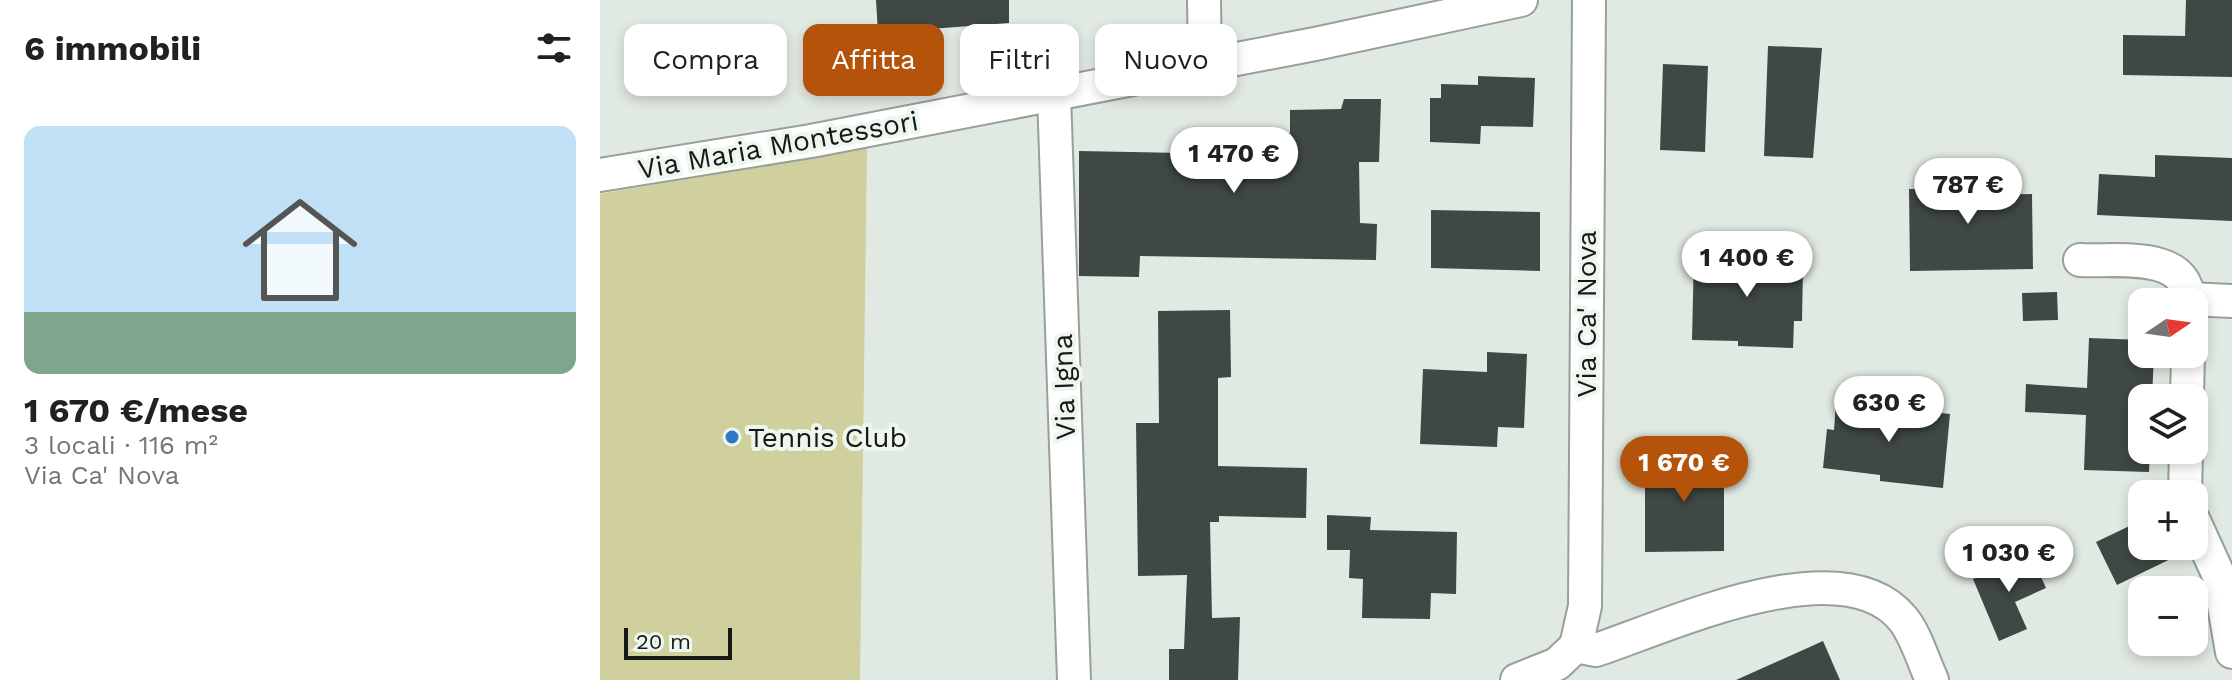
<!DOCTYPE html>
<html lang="it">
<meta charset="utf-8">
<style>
:root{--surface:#fff;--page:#f6f6f6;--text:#202124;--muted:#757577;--accent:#b45309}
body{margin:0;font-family:"Work Sans",sans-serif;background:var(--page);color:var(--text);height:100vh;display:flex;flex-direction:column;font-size:30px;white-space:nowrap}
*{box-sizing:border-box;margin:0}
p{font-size:26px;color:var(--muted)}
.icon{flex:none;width:44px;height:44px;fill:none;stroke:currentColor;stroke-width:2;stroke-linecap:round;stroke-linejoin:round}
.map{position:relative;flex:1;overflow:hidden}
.side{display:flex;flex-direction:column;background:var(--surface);width:600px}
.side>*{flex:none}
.top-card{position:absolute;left:24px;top:24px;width:760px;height:72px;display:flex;gap:16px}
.needle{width:52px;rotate:77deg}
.controls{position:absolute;left:1528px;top:288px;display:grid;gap:16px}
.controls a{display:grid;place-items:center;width:80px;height:80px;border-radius:16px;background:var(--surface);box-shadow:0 4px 12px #0003;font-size:40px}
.scale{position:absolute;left:24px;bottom:20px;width:108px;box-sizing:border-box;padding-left:8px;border:4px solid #161916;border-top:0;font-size:22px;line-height:28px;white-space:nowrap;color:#161916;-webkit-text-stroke:6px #eef7ef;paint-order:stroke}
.price{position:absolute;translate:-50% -68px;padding:0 18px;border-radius:28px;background:#fff;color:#222;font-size:26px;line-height:52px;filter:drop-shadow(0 2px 4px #0008)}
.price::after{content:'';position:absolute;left:50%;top:48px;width:24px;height:18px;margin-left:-12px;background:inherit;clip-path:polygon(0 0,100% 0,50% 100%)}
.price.on{background:var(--accent);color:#fff}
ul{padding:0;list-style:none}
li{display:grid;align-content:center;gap:16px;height:424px;padding:0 24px}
li span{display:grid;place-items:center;height:248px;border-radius:16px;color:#555}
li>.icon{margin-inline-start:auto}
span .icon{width:144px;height:144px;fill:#fffc;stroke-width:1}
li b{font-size:34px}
h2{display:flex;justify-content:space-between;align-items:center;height:96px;padding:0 24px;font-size:34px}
.chip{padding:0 28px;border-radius:16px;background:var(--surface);box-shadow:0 4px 12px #0003;font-size:28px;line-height:72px}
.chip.on{background:var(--accent);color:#fff}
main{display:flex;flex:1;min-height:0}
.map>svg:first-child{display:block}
</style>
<main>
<section class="side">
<h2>6 immobili<svg class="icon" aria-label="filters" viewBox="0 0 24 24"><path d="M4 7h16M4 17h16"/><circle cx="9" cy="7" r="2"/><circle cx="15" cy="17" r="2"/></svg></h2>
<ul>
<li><span style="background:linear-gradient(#bfe0f5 75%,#7fa58c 0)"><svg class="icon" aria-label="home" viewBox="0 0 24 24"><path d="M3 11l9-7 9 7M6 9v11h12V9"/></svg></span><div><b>1 670 €/mese</b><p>3 locali · 116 m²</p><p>Via Ca' Nova</p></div></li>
</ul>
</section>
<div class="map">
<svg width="1632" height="680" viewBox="0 0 1632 680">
<rect width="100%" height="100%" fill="#e1eae2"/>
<polygon fill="#cfd09e" points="267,147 260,680 0,680 0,194"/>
<g fill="#3f4844">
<polygon points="276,0 409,0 409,23 278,33"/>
<polygon points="1586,0 1632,0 1632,77 1523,75 1523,35 1585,36"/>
<polygon points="1168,46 1222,48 1213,158 1164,156"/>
<polygon points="1063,64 1108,66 1105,152 1060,150"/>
<polygon points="878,76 935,78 933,127 881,126 880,144 830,142 830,98 841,98 841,84 878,85"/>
<polygon points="744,99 781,99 779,162 759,162 760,223 777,224 776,260 540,256 539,277 479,276 479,151 583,153 584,132 690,133 690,110 741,109"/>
<polygon points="1555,155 1632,158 1632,221 1497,215 1499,174 1555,177"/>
<polygon points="1377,171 1378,195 1432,194 1433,269 1310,271 1309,189 1317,189 1317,172"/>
<polygon points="831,210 940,212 940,271 831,268"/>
<polygon points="1094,254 1196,256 1196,267 1203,267 1202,321 1194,321 1193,348 1138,346 1138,341 1092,340"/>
<polygon points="1457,292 1458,320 1423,321 1422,293"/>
<polygon points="630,310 631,377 618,378 618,466 707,468 706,518 619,516 619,522 610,522 612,618 640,617 638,680 569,680 569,649 584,649 587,575 538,576 536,423 559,423 558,311"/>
<polygon points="1489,338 1542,340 1542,354 1554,354 1552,398 1542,398 1542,450 1550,450 1549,472 1484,470 1486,415 1425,412 1426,384 1487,388"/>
<polygon points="887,352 927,354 924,428 898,427 897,447 820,444 823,369 887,372"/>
<polygon points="1236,402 1350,414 1343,488 1280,481 1280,475 1223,468 1227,429 1234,430"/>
<polygon points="1045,456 1124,456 1124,551 1045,552"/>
<polygon points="727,515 771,517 770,530 857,532 856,594 831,593 830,619 762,618 763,579 749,578 750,550 727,550"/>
<polygon points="1542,520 1542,546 1584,546 1587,551 1517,585 1496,542"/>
<polygon points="1431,554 1446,588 1415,602 1427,629 1399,641 1373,579"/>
<polygon points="1223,641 1240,680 1136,680"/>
</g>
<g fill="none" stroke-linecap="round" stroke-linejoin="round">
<defs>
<g id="street">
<polyline points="604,0 605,65"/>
<polyline points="454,94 474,680"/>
<polyline points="0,175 211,141 715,44 921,0"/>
<path d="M1480,260C1516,262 1590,250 1588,302"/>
<polyline points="1589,299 1632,301"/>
<polyline points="1587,398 1588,354"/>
<polyline points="1585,494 1586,450"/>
<polyline points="1594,521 1619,576 1632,652"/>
<polyline points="976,646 985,606 989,0"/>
<path d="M976,646L996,650C1069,626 1242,544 1303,619C1316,635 1323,661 1332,680"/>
<polyline points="917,680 957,664 976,646"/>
</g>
</defs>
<use href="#street" stroke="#97a099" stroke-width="36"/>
<use href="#street" stroke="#fff" stroke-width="32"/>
</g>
<circle fill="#2a7ac9" stroke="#eef7ef" stroke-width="3" cx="132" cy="437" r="8"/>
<g text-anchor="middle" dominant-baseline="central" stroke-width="8" stroke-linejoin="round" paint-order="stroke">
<g font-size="28" fill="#161916" stroke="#eef7ef">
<text transform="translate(178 145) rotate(-10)">Via Maria Montessori</text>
<text transform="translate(986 314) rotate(-90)">Via Ca' Nova</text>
<text transform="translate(464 387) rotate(-92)">Via Igna</text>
</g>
<g font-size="28" fill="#161916" stroke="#eef7ef" text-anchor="start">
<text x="148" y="437">Tennis Club</text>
</g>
</g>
</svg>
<div class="controls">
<a><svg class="needle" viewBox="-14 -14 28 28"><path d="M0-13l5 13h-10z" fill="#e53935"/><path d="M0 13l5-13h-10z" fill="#757577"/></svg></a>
<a><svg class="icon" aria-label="layers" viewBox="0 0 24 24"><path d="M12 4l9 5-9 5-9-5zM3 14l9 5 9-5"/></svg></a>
<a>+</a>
<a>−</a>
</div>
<div class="scale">20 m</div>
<b class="price" style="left:634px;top:195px">1 470 €</b>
<b class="price" style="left:1368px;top:226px">787 €</b>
<b class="price" style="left:1147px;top:299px">1 400 €</b>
<b class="price" style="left:1289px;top:444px">630 €</b>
<b class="price on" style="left:1084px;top:504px">1 670 €</b>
<b class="price" style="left:1409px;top:594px">1 030 €</b>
<div class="top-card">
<a class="chip">Compra</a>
<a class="chip on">Affitta</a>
<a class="chip">Filtri</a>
<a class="chip">Nuovo</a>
</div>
</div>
</main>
